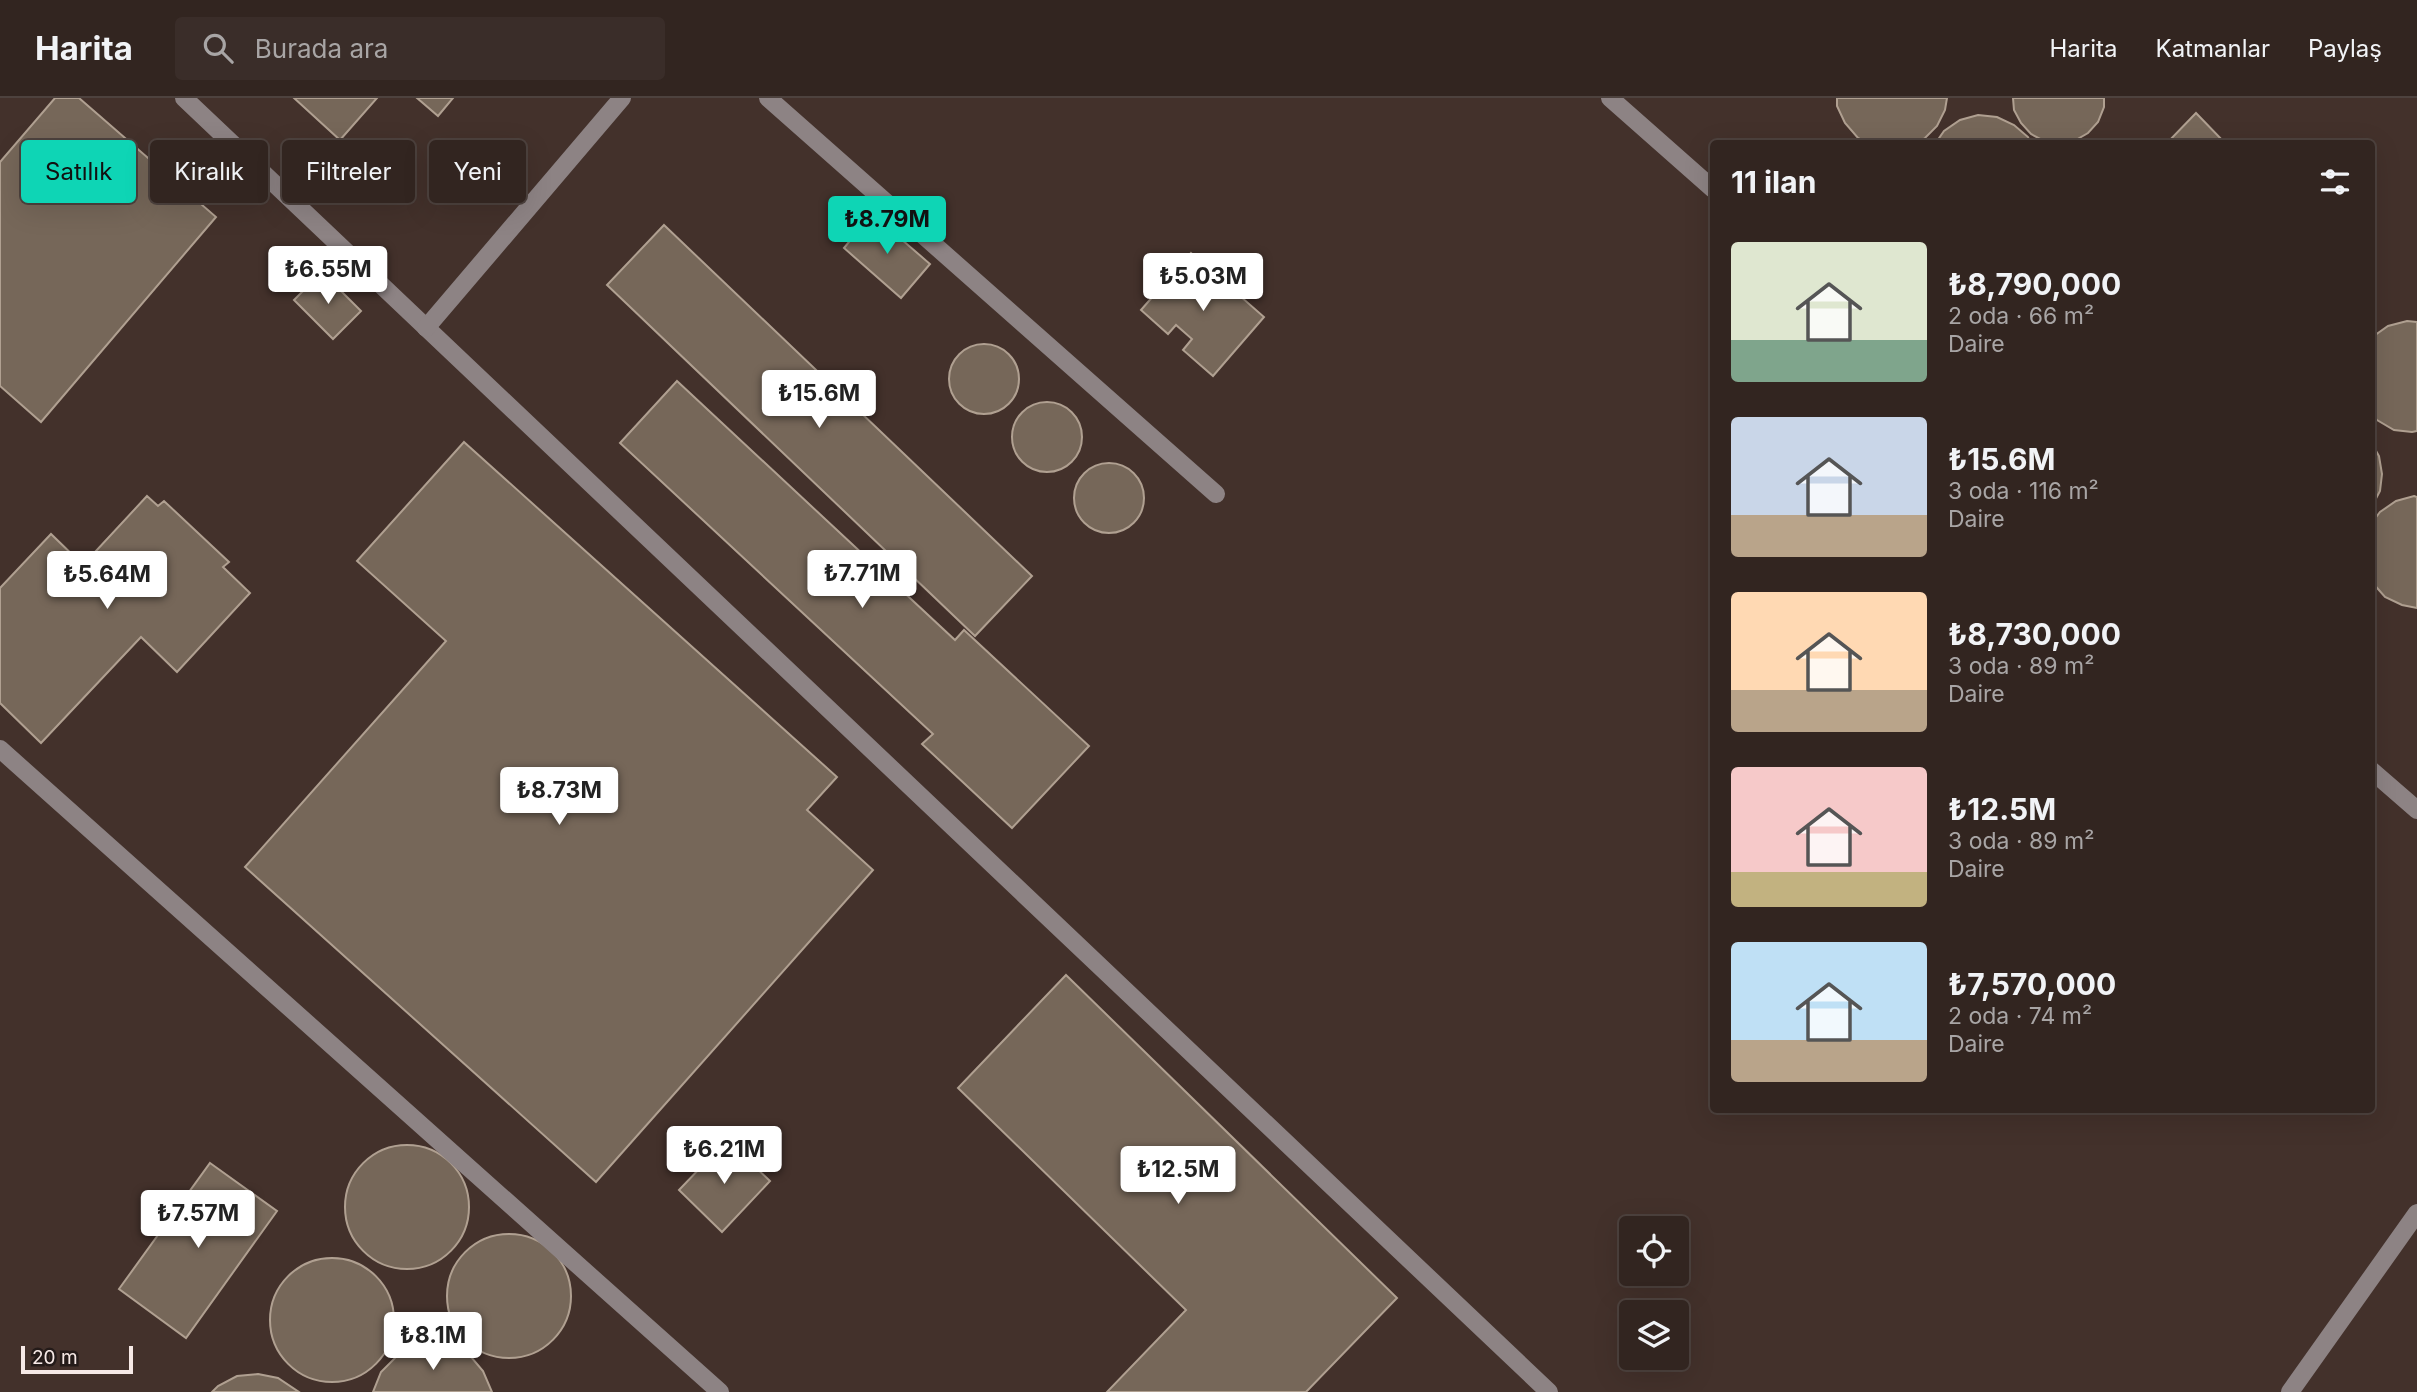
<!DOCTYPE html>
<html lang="tr">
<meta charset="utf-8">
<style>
:root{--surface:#322520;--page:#3a2d29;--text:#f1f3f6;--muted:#a8a5a5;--line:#4d423e;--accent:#0ed5b5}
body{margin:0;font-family:Inter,sans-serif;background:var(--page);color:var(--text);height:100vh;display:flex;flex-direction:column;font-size:26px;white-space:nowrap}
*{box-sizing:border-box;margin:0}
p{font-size:23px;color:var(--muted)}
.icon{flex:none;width:38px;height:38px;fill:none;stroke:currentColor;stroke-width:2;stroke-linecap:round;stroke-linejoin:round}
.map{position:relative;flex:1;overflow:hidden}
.sheet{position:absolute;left:1710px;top:42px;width:665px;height:973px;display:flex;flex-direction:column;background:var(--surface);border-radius:7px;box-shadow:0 7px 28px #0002,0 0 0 2px var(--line)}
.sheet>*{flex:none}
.hud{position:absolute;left:21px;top:42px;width:665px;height:63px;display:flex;gap:14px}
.tools{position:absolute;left:1619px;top:1118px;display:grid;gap:14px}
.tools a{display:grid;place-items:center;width:70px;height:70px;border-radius:7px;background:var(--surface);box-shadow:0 7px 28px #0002,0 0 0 2px var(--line);font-size:35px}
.scale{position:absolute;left:21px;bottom:18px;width:112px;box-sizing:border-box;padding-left:7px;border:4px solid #f6e9e6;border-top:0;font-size:19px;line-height:24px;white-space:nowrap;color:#f6e9e6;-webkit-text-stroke:5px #241b19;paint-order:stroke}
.price{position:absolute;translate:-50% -60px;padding:0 16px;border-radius:7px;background:#fff;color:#222;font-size:23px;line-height:46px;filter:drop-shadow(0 2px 4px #0008)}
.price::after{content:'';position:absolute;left:50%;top:42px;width:21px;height:16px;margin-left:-10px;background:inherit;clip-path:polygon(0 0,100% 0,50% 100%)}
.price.on{background:var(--accent);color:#111}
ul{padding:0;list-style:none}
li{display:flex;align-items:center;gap:21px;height:175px;padding:0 21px}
li span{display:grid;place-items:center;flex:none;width:196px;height:140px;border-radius:7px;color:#555}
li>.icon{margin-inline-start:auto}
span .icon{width:84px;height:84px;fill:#fffc;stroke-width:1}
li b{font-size:30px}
h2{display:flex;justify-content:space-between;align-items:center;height:84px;padding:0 21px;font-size:30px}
.tag{padding:0 24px;border-radius:7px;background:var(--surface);box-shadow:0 7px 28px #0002,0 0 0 2px var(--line);font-size:24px;line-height:63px}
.tag.on{background:var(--accent);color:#111}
header{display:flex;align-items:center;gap:42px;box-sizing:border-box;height:98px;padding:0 35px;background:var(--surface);border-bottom:2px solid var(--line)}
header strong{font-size:33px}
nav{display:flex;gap:38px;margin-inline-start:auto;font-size:24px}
.search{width:490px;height:63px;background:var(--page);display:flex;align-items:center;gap:18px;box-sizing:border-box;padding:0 24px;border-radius:7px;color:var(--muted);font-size:26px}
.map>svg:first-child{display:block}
</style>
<header>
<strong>Harita</strong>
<div class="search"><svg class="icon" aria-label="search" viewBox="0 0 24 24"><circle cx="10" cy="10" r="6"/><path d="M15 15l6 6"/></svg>Burada ara</div>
<nav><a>Harita</a><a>Katmanlar</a><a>Paylaş</a></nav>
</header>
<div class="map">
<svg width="2417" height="1294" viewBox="0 0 2417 1294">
<rect width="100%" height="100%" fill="#43312b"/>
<g fill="#766759" stroke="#b0a091" stroke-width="2">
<polygon points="55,0 79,0 216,119 41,324 0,288 0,64"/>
<polygon points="294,0 377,0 340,42"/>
<polygon points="417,0 453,0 438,18"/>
<polygon points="1837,0 1947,0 1945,12 1937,28 1925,40 1915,46 1869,46 1858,40 1845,25 1837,8"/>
<polygon points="2013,0 2104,0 2104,9 2098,24 2088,35 2074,43 2058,45 2044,43 2031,36 2021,25 2014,12"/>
<polygon points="2196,15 2226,46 2166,46"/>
<polygon points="1978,17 1997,19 2014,27 2028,39 2031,46 1935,46 1944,33 1960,22"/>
<polygon points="872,116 930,166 901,200 844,150"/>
<polygon points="664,127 1032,478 975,538 607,187"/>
<polygon points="1191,155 1264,219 1213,278 1183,252 1192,241 1176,227 1168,236 1141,212"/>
<polygon points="322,174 361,213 333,241 294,202"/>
<polygon points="2407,223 2417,224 2417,333 2412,334 2394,332 2377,322 2371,316 2371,240 2388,228"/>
<circle cx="984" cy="281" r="35"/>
<polygon points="677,283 955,542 964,532 1089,648 1012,730 922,646 933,636 620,345"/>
<circle cx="1047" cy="339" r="35"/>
<polygon points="464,344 837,679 807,712 873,772 596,1084 245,769 446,543 357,463"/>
<polygon points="2371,344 2379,358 2382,376 2380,393 2371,410"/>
<circle cx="1109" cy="400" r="35"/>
<polygon points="147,398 158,408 164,403 229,464 223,469 250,495 177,574 141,539 41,645 0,605 0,490 51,436 83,467"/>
<polygon points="2414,398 2417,399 2417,510 2402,507 2385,499 2371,483 2371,426 2380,414 2396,403"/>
<polygon points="1066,877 1397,1200 1306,1294 1107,1294 1186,1212 958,990"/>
<polygon points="727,1042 770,1083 722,1134 679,1092"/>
<circle cx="407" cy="1109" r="62"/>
<polygon points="210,1065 277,1113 186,1240 119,1191"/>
<circle cx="509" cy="1198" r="62"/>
<circle cx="332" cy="1222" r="62"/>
<polygon points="436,1246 456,1251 472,1260 483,1273 492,1294 373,1294 381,1274 396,1259 415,1249"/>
<polygon points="258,1276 278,1280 299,1294 212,1294 218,1288 237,1278"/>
</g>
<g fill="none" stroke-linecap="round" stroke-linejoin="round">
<g stroke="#8d8384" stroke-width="18">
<polyline points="184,0 1549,1294"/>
<polyline points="768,0 1216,396"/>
<polyline points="1610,0 1713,91"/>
<polyline points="426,230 622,0"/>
<polyline points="0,651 720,1294"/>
<polyline points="2371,672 2417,712"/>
<polyline points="2290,1294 2417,1115"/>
</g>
</g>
</svg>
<div class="tools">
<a><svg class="icon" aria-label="locate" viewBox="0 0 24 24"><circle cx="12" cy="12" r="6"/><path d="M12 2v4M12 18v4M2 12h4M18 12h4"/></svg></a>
<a><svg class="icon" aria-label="layers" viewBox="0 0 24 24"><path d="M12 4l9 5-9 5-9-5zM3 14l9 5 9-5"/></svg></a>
</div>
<div class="scale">20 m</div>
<b class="price on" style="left:887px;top:158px">₺8.79M</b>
<b class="price" style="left:328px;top:208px">₺6.55M</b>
<b class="price" style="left:1203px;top:215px">₺5.03M</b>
<b class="price" style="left:819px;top:332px">₺15.6M</b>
<b class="price" style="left:862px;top:512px">₺7.71M</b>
<b class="price" style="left:107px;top:513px">₺5.64M</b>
<b class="price" style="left:559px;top:729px">₺8.73M</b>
<b class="price" style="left:724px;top:1088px">₺6.21M</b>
<b class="price" style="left:1178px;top:1108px">₺12.5M</b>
<b class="price" style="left:198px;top:1152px">₺7.57M</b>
<b class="price" style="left:433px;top:1274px">₺8.1M</b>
<div class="hud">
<a class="tag on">Satılık</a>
<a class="tag">Kiralık</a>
<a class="tag">Filtreler</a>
<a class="tag">Yeni</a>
</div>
<section class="sheet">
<h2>11 ilan<svg class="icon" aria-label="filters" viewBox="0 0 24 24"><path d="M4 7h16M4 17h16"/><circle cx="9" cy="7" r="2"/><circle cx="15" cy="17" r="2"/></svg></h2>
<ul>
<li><span style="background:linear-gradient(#dfe7d0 70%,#7fa58c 0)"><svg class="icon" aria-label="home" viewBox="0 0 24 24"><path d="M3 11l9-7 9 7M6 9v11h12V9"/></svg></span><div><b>₺8,790,000</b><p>2 oda · 66 m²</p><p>Daire</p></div></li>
<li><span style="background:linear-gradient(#c9d6e8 70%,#b9a48a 0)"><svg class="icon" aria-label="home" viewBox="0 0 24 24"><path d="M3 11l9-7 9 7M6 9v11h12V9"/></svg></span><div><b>₺15.6M</b><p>3 oda · 116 m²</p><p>Daire</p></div></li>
<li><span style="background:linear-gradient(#ffd9b3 70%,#b9a48a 0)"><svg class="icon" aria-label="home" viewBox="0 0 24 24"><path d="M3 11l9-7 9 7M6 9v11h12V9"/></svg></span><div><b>₺8,730,000</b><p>3 oda · 89 m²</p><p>Daire</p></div></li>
<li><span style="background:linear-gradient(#f6c9c9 75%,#c2b280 0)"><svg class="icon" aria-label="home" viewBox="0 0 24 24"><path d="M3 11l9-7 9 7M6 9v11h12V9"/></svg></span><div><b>₺12.5M</b><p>3 oda · 89 m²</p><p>Daire</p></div></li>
<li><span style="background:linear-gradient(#bfe0f5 70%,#b9a48a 0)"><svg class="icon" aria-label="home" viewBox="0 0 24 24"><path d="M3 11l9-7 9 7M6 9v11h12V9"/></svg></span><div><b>₺7,570,000</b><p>2 oda · 74 m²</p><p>Daire</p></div></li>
</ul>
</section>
</div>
